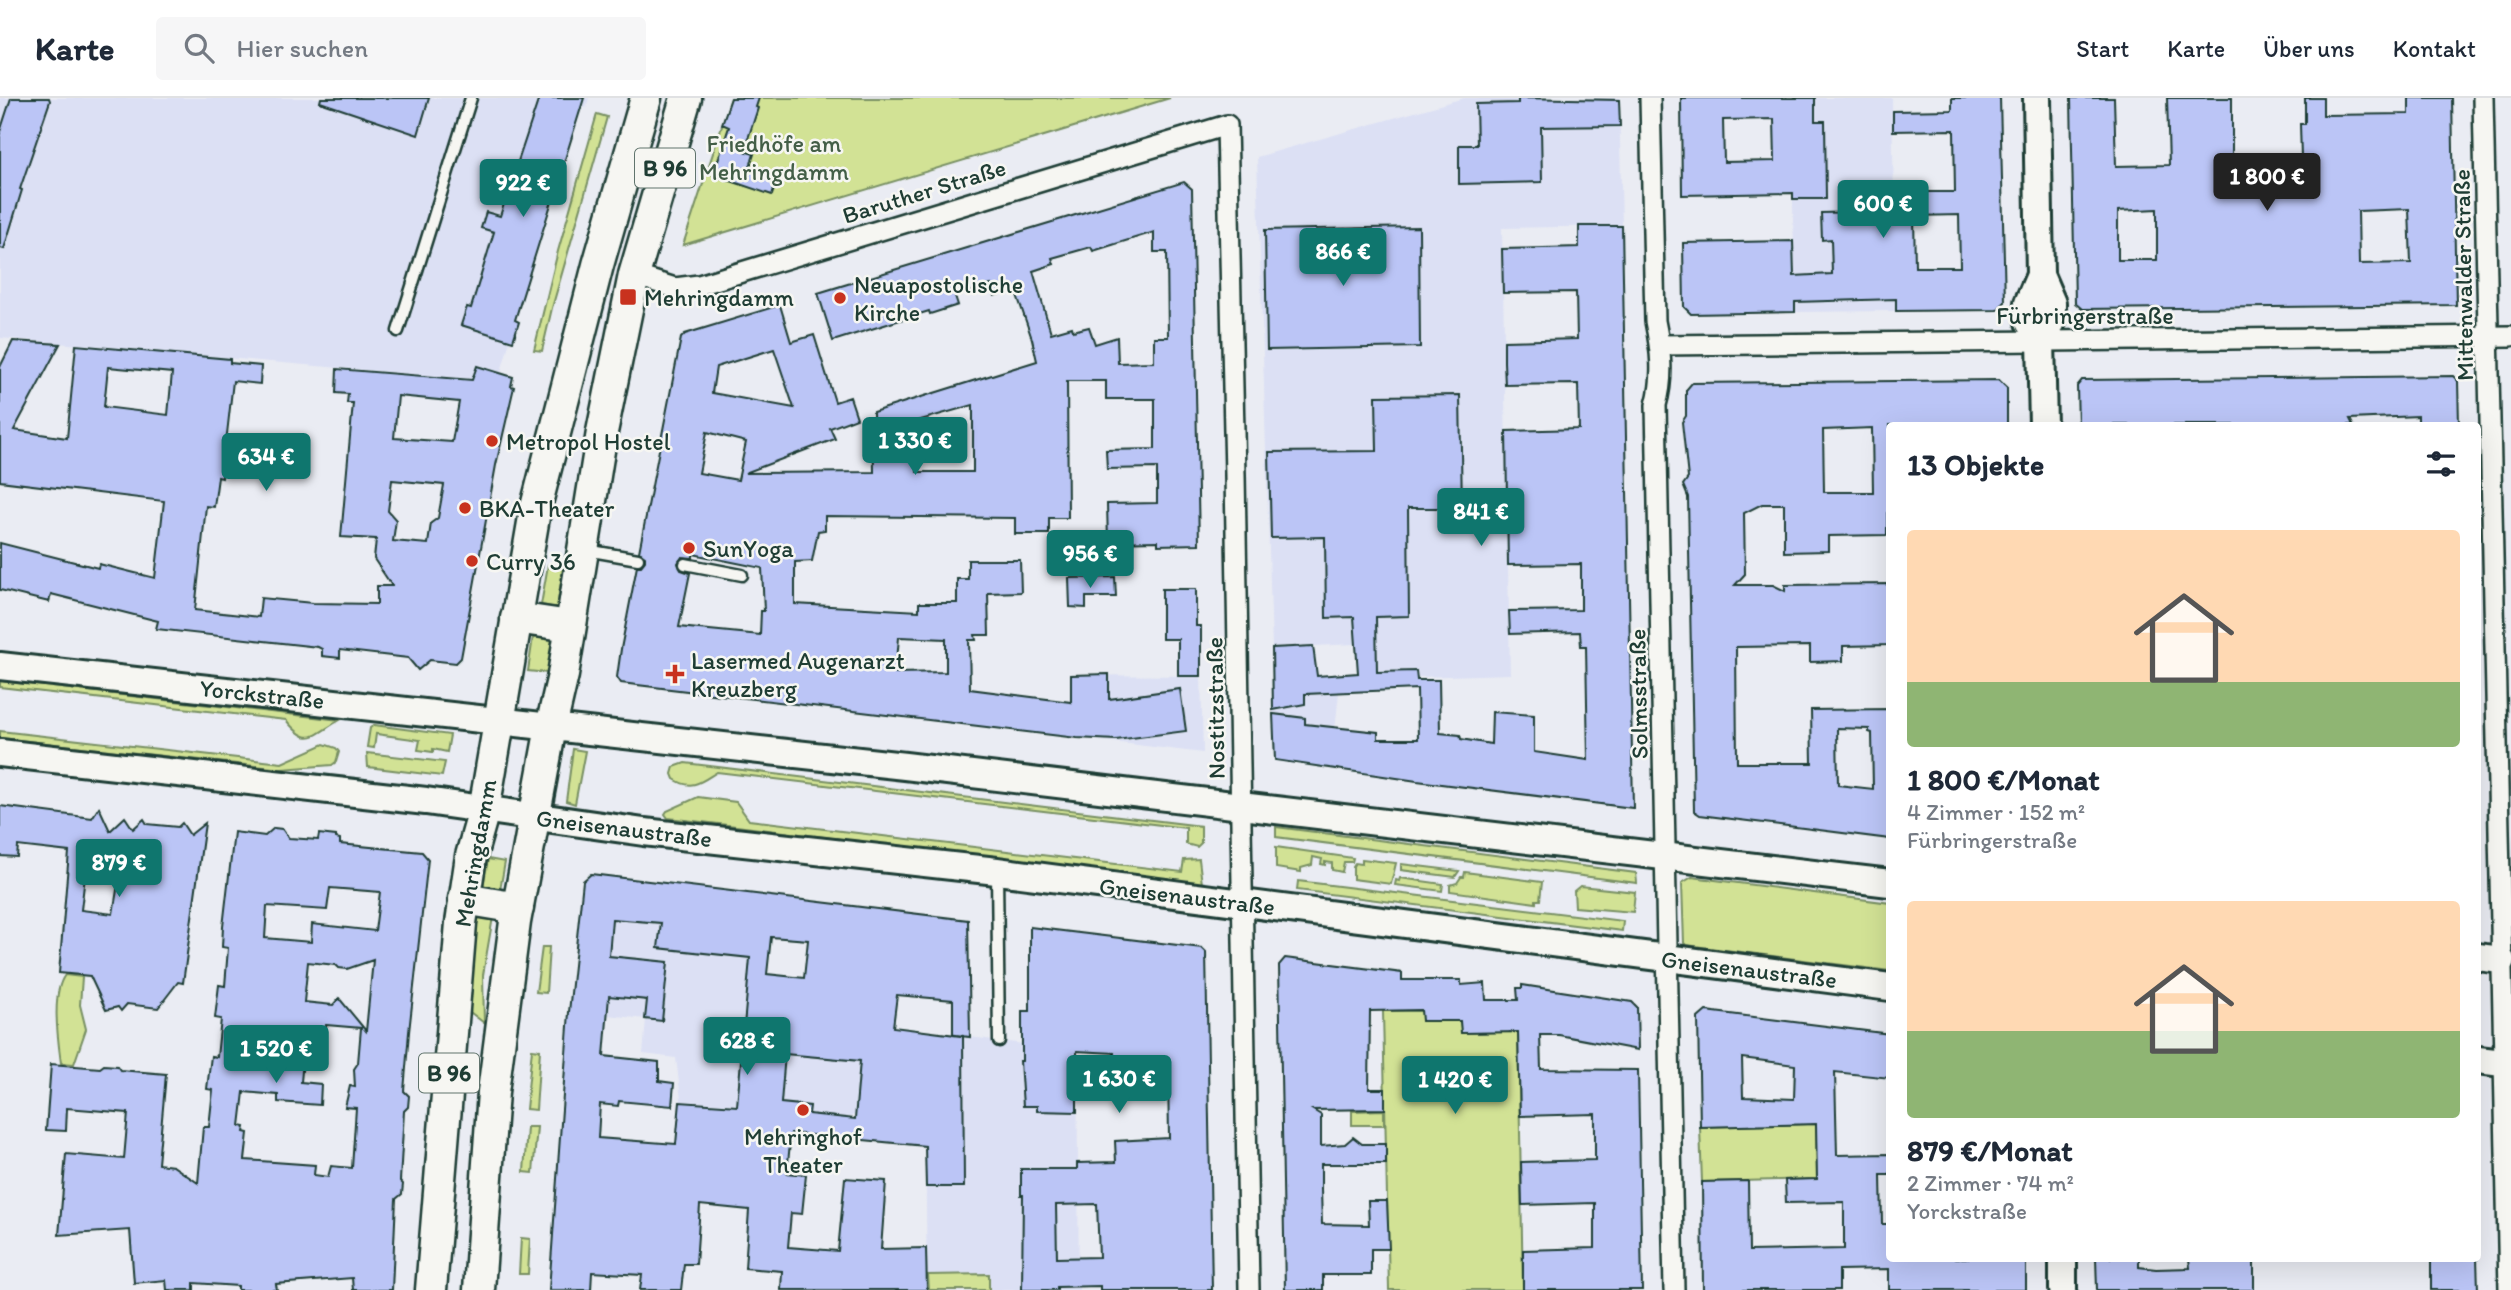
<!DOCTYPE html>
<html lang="de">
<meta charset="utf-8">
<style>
:root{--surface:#fff;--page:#f6f6f7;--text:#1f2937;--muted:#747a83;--line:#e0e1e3;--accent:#0f766e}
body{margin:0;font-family:Itim,sans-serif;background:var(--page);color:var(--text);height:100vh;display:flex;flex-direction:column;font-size:26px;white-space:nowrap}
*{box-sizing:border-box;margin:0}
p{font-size:23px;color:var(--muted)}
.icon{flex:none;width:38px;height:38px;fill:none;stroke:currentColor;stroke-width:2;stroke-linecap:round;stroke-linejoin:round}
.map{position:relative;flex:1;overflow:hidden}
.details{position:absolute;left:1886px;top:324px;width:595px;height:840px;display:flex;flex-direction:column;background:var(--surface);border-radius:7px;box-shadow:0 7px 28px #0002}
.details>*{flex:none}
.price{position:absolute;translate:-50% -60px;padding:0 16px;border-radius:7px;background:var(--accent);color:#fff;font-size:23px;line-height:46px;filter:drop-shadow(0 2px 4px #0008)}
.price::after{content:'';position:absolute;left:50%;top:42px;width:21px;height:16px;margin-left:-10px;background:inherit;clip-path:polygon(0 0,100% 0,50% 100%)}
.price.selected{background:#222;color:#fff}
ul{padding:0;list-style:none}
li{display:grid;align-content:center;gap:14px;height:371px;padding:0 21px}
li span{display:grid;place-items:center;height:217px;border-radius:7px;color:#555}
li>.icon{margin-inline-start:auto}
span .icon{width:126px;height:126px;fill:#fffc;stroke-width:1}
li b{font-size:30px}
h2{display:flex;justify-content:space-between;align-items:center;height:84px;padding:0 21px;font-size:30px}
header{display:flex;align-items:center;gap:42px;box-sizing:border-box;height:98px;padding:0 35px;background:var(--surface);border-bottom:2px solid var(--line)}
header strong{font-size:33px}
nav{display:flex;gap:38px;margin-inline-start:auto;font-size:24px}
.search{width:490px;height:63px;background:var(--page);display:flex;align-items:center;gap:18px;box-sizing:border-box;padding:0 24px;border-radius:7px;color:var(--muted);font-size:26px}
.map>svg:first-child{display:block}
</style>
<header>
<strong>Karte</strong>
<div class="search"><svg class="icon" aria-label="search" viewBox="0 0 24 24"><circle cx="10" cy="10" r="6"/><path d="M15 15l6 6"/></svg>Hier suchen</div>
<nav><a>Start</a><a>Karte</a><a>Über uns</a><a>Kontakt</a></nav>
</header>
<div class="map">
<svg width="2511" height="1192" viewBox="0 0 2511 1192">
<rect width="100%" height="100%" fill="#eaecf3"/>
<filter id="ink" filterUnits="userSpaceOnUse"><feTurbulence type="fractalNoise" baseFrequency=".0143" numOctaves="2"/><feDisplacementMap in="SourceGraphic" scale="14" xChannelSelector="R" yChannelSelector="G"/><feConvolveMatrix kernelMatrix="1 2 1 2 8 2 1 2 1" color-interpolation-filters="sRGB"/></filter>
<g filter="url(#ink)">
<g fill="#dce0f4">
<polygon points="0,0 589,0 586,10 582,9 515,222 519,224 513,243 510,243 498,284 0,240"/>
<polygon points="1464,0 1619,0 1622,128 1502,130 1510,576 1417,579 1377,574 1376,545 1272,550 1257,59"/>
<polygon points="1791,0 1892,0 1896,213 1795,214"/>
<polygon points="1071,577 1201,578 1203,655 1071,639"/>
<polygon points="1339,594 1331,671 1274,663 1273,597"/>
<polygon points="646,783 701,789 698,823 753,830 745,908 800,914 862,942 856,1016 848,1020 798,1016 796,1036 678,1025 681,1001 676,960 643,956 646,921 607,917 613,859 609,858 614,808 642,811"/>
<polygon points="924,933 1077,953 1079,1192 927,1192"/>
</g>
<g fill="#d2e295" stroke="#789064" stroke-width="2">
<polygon points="731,0 1170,0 683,147"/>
<polygon points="597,16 607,19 552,210 542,253 534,252 558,153"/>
<polygon points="548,467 563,470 557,510 541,507"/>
<polygon points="533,539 552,542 547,575 528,573"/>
<path d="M0,583L340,622C312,638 309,650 286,622L0,589Z"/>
<polygon points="374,627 450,637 447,654 433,651 433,654 418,652 420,642 376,636 374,650 367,649 370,630"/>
<polygon points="0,633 282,665 324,646 336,650 339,654 336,664 332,667 282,671 0,640"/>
<polygon points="573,651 585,653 575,706 566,703"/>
<polygon points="367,655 445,664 442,678 368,669"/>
<path d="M685,665L1201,728V745L1197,749L1186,746V730L717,674C701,684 692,693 674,681L672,676L674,669Z"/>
<polygon points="698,699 736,704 749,722 1182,774 1184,762 1199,761 1202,786 736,728 668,720 665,716 667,713"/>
<polygon points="1276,729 1636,775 1637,785 1276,739"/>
<polygon points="1276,749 1353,760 1352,764 1344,764 1342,774 1332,772 1332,765 1325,764 1325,767 1321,766 1322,761 1313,759 1312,767 1301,770 1301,774 1276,770"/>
<polygon points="488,761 505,764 500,792 483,789"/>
<polygon points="1362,761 1396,765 1391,786 1353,781 1353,768 1355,765 1362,766"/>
<polygon points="1401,766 1459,773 1455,779 1401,772"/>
<polygon points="1465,774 1542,784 1540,802 1536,802 1536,805 1450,793 1450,787 1457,785 1461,779 1464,779"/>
<polygon points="1692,779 1890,805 1890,873 1686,847 1684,845 1682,785"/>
<polygon points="1400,780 1443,786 1442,793 1395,787 1396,782 1399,783"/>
<polygon points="1298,783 1623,823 1622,833 1297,792"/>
<polygon points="1580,788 1635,794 1633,814 1575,809 1574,793"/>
<polygon points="478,818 493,819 483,877 484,925 466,911"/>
<polygon points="542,849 549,849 546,895 536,894"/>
<path d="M65,877L82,879L80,907L86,931L74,966L61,965C58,942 51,895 65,877Z"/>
<polygon points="1383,913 1422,913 1422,923 1460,923 1462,935 1512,934 1518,930 1523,1192 1389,1192"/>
<polygon points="532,951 540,952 536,1012 526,1011"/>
<polygon points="1384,1012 1384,1027 1352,1027 1352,1013"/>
<polygon points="1816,1026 1817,1081 1702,1084 1700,1029"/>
<polygon points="527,1029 537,1029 533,1075 524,1074"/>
<polygon points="521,1140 530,1141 528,1176 519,1176"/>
<polygon points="989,1176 989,1192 929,1192 928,1177"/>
</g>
<g fill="#bbc5f6" stroke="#1f3d34" stroke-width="2" fill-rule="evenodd">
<polygon points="11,0 49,0 50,3 20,91 22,92 4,151 0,150 0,34"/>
<polygon points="321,0 429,0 418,37 320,4"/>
<polygon points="539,0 584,0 515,222 519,224 513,243 461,227 467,209 471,210 494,134 481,130 486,114 500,118"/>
<polygon points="731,0 759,0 756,9 758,10 744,53 754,56 750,69 778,79 772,97 713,77 729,29 722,26"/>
<polygon points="1518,0 1619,2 1620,28 1541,29 1542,84 1459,86 1459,47 1477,47 1476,6 1518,5"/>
<path d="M1681,0H1815V23H1825L1826,101H1793V95L1682,97ZM1774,21L1775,63L1724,64L1723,22Z"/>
<path d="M1952,0H2000L2005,204L1997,212L1896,213V201L1795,204V214L1691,216L1684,209L1683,145L1793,143L1794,178L1832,176L1831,141L1822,142L1821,115L1895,113L1894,94H1955L1954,32L1893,33V13L1952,12ZM1959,117L1960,169H1915L1914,118Z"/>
<path d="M2071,0H2114L2116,68L2169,67L2167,0H2232V61L2301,59L2300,26H2305V0H2323V17L2409,16V0H2452L2456,207L2082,211L2075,205ZM2157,111V162H2118V113ZM2409,111L2411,165L2359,166L2358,113Z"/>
<path d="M1184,84L1192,91L1199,446L1158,447V443L1108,444L1107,406L1157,405V370L1107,371L1106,352L1155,351V301H1106V283H1067L1068,420H1049V436H1015V420L825,418V432L818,433L812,463L795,464V506L919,513V505H957V481H968V462H1020L1021,494L988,495L989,537H975L976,542H969L970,591L1071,604V577L1109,576V601L1180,591L1186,633L1116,642L1077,640L621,585L617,579L621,551L637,468H641L645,463V458L639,454L681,240L685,236L780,207L791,244L814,237L835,304L850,299L857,320L830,330L835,341L745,375L874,374L873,314L1037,263L1032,241L1015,191L994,198L991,187L955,198L958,207L930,216L929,213L833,243L818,195ZM1154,134V154H1167L1168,239H1154V264L1118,265L1117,239L1095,246L1089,229L1073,233L1072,229L1051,235L1033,173L1054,166L1052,160L1091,149L1093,153ZM774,251L794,310L712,295L716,269ZM973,307V374H917V323ZM707,334L746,344L738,382L699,375ZM693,456L762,470L764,513H761L760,537L679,529L690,475L681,472L678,465L682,459L693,460ZM899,539L946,541V574L896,575Z"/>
<polygon points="1579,128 1622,128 1633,710 1417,683 1275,662 1273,616 1305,620 1305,626 1378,634 1378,641 1418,641 1417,591 1305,596 1305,606 1273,612 1272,550 1313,548 1317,578 1358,575 1354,519 1326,520 1325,439 1271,440 1269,354 1377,353 1376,298 1460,297 1462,410 1408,410 1409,518 1376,519 1377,574 1416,573 1417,582 1439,582 1440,635 1460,637 1461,641 1491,646 1492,614 1534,617 1534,654 1588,662 1586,548 1581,548 1580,534 1510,536 1509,513 1581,512 1581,466 1508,467 1506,333 1579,331 1578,286 1505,287 1504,264 1504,243 1577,241 1576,194 1503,195 1502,151 1579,149"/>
<polygon points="1419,129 1420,249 1267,252 1265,132"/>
<path d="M13,243L60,246L14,332L67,340L76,247L230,261V265L261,268L260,286L233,283L222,380L218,379L214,409L206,408L195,512L259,519L261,500L313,505L377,506V488H392L374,461L376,441L341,439L353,305H347L348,296L336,295L337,271L472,282L477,268L513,279L511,288L514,289L496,367L461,560L456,565L430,562L418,572L408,560L340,552V560L322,558V551L318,549L156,531L158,523L51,496L49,504L0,492V445L98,470L99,466L155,480L164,403L0,383V269ZM108,269L172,275L168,317L104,309ZM398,298L459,304L452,344L394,340ZM392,382L444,387L438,420L431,425L428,446L393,443L396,422L388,413Z"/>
<polygon points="2453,278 2458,283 2459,327 2418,327 2418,318 2350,321 2353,327 2078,327 2077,288 2082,282"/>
<path d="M1999,282L2007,290V327H1890V415H1887V437L1828,438V453L1784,454V406H1762L1744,415L1745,476L1735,487H1773L1785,493V487L1890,486V547L1843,548V563L1810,564V548L1736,549L1737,665H1812L1811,612L1890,611V741L1700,717L1694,713L1688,399L1683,387L1688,380L1682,324L1686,318V292L1692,285ZM1872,330L1873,394H1824L1823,332ZM1837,630L1869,631V634L1872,635L1873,691L1838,687Z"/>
<polygon points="1115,479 1116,499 1086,499 1086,510 1070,509 1069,480"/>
<polygon points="1162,491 1196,491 1196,528 1201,528 1201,578 1178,578 1178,541 1162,541"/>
<path d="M0,708L92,720L99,709L110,733L125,719L133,731L144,721L147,726L178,729L182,725L190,737L205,725L183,885L178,884L158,910L127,906L121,913L118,909L106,912L90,878L59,875L69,754L18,748L17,759L0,758ZM86,770L120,774L113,816L81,812Z"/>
<path d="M274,730L282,731L289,740L318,742L319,736L336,738V740L340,741V746L422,754L428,761L409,934L404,993L409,998L408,1009L404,1013L400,1083L403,1086L402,1096L396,1101L392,1192H353L352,1180L276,1186L277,1192H238V1188L194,1185V1192H167L166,1182L134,1185L130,1132L59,1137L66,1056L124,1061L128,1015L67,1010L66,1033L46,1032L51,966L100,970L104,967L117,968L120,972L166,976L158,1066L173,1068L198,1085L203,1029H209L213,992L207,991L211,958L217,959L221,921L215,920L219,887L225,888L228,850L222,849L223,829L234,734L265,738ZM330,790L380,794L375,833L312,826L311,844L265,840L267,808L327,812ZM373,862L366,933L339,900L333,907L304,904L308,864L336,867L339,870L347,871ZM326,927L361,930L358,965L354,971L355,989L350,988L345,1009L356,1010L352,1070L331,1068L328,1079L314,1077L315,1067L245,1062L248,1035L244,1034L245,1029L240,1028L244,994L278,997V1004L320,1007L321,986L301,984L304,951L324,953Z"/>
<path d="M591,776L968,822L970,939L953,937V902L897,897L893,929L963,938L964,1089H926L925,1048L791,1035L787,1075L806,1077L802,1116L791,1115L788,1149L838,1153L845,1080L886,1083L881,1151L926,1150L927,1192H781L782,1173L745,1170L749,1112L700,1107L696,1166H684L681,1192H640L642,1177L592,1174L591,1192H549L569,914L583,783ZM612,821L661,825L658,850L750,860L737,1008L680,1004L676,1046L598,1040L600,1006L618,1008L619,1003L672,1008L674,985L659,983V964L604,958L609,898L647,902L645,921L662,923L668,864L609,858ZM771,839L808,842L804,880L767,876ZM785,956L860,963L855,1021L809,1016L810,1008L781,1005Z"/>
<path d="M1030,829L1202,850L1206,854L1212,1192H1100V1188L1057,1189V1192H1022L1023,1097H1021V1071H1077V1065L1116,1064L1115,1043L1169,1040L1168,975H1114V955L1077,953V1014L1037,1013V1008H1023L1020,963H1022V913H1030ZM1097,1106L1099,1159L1057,1160L1056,1107Z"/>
<polygon points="1285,860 1402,875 1402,882 1461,882 1461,887 1485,885 1486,902 1518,902 1517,890 1522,890 1522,887 1632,904 1637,909 1638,952 1559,937 1540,937 1541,971 1638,972 1642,1192 1523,1192 1523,1152 1595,1150 1595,1105 1522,1107 1521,1064 1595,1062 1595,1016 1520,1018 1518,934 1461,935 1460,923 1422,923 1421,912 1370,913 1369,991 1385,991 1385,1011 1313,1012 1321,1017 1321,1048 1345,1046 1353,1039 1362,1046 1386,1046 1386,1066 1321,1066 1321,1091 1322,1126 1369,1127 1368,1103 1387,1103 1389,1151 1371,1151 1371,1177 1323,1177 1323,1192 1285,1192 1279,867"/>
<path d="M1706,913L1890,936V980L1835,974L1837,1057L1890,1056V1077H1881L1882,1126H1890V1160H2026V1192H1889V1171L1839,1172V1192H1703L1702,1084L1748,1083L1749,1153L1844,1151V1104L1786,1105L1785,1082L1817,1081L1816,1026L1700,1029L1698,920ZM1742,960L1795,967L1794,1001L1743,999Z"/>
<polygon points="2096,1160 2139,1160 2139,1169 2156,1171 2190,1170 2189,1160 2254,1160 2254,1192 2097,1192"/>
<polygon points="2431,1160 2477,1160 2478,1192 2431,1192"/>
</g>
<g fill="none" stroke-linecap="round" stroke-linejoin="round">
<defs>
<g id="lane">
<polyline points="398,233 471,0"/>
<polyline points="586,452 638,461"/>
<polyline points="685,466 742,477"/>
<polyline points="997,774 999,943"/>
</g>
<g id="street">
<path d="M1650,0L1655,223C1661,252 1664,279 1656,307L1674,1192"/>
<polyline points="2483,0 2509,1192"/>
<polyline points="634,177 675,190 699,187 1227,27 1235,377 1249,1192"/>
<polyline points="1660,247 2511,238"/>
</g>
<g id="secondary">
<polyline points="2037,0 2040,177 2052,205 2052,224 2041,242"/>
<polyline points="2040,177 2028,205 2028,216 2029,224 2041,242 2043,327"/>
<polyline points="0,568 905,668 1890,785"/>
<polyline points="0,655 426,703 644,734 997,773 1890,889"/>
<polyline points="2478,859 2501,862"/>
<polyline points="2478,962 2511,966"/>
<polyline points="2063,1160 2063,1192"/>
</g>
<g id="primary">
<polyline points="516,520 570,528"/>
<polyline points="464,801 518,810"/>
<polyline points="431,1192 461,825 471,758 484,712 535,413 598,167 646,0"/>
<polyline points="479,1192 493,994 515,824 551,629 563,577 602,334 634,177 686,0"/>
</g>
</defs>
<use href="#lane" stroke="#1f3d34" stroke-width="15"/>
<use href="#street" stroke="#1f3d34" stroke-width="24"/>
<use href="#secondary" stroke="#1f3d34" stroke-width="32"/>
<use href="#primary" stroke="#1f3d34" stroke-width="35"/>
<use href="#lane" stroke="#f6f6f2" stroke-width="10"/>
<use href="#street" stroke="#f6f6f2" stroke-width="19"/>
<use href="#secondary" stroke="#f6f6f2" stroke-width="26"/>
<use href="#primary" stroke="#f6f6f2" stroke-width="30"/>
</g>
</g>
<g fill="#c8321e" stroke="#f6f6f2" stroke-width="2.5">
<rect x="619" y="190" width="18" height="18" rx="3.5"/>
<circle cx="840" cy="200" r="7"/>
<circle cx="492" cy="343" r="7"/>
<circle cx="465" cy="410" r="7"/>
<circle cx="689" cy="450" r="7"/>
<circle cx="472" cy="463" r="7"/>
<path d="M671.5 565.5h7v7h7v7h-7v7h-7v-7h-7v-7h7z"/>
<circle cx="803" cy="1012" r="7"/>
</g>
<g text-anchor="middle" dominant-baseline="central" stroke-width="5" stroke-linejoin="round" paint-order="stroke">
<g fill="#f6f6f2" stroke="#60746d" stroke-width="2">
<rect x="635" y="50.5" width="60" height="39" rx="5"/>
<rect x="419" y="955.5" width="60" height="39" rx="5"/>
</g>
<g font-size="23" font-weight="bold" fill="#1f3d34">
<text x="665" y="70">B 96</text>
<text x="449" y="975">B 96</text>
</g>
<g font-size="24" fill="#435e47" stroke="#f6f6f2">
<text x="774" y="45">Friedhöfe am<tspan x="774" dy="28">Mehringdamm</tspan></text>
</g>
<g font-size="24" fill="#1f3d34" stroke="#f6f6f2">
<text transform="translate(924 93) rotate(-17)">Baruther Straße</text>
<text transform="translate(2463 177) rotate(-91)">Mittenwalder Straße</text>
<text x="2085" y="217">Fürbringerstraße</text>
<text transform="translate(262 596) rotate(6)">Yorckstraße</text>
<text transform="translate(1638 596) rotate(-91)">Solmsstraße</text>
<text transform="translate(1215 610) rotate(-91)">Nostitzstraße</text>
<text transform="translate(624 730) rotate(7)">Gneisenaustraße</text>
<text transform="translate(475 755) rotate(-80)">Mehringdamm</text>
<text transform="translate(1187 798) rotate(7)">Gneisenaustraße</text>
<text transform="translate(1749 871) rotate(7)">Gneisenaustraße</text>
</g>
<g font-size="24" fill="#1f3d34" stroke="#f6f6f2" text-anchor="start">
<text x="854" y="186">Neuapostolische<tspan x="854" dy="28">Kirche</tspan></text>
<text x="644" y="199">Mehringdamm</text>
<text x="506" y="343">Metropol Hostel</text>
<text x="479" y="410">BKA-Theater</text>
<text x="703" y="450">SunYoga</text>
<text x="486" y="463">Curry 36</text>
<text x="691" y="562">Lasermed Augenarzt<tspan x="691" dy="28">Kreuzberg</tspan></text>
<text x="803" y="1038" text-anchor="middle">Mehringhof<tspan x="803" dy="28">Theater</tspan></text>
</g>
</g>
</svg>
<b class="price selected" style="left:2267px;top:115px">1 800 €</b>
<b class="price" style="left:523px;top:121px">922 €</b>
<b class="price" style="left:1883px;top:142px">600 €</b>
<b class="price" style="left:1343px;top:190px">866 €</b>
<b class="price" style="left:915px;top:379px">1 330 €</b>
<b class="price" style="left:266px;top:395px">634 €</b>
<b class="price" style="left:1481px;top:450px">841 €</b>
<b class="price" style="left:1090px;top:492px">956 €</b>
<b class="price" style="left:119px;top:801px">879 €</b>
<b class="price" style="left:747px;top:979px">628 €</b>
<b class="price" style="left:276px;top:987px">1 520 €</b>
<b class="price" style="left:1119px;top:1017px">1 630 €</b>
<b class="price" style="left:1455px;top:1018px">1 420 €</b>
<section class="details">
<h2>13 Objekte<svg class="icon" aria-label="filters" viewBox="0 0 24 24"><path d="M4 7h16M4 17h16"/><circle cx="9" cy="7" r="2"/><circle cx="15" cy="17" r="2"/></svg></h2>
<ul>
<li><span style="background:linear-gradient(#ffd9b3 70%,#8fb573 0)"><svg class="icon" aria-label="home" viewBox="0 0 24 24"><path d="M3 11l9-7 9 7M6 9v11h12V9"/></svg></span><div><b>1 800 €/Monat</b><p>4 Zimmer · 152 m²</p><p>Fürbringerstraße</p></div></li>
<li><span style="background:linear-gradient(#ffd9b3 60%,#8fb573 0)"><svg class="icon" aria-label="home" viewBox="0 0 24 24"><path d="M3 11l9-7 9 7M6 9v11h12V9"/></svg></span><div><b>879 €/Monat</b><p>2 Zimmer · 74 m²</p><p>Yorckstraße</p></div></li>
</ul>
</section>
</div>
